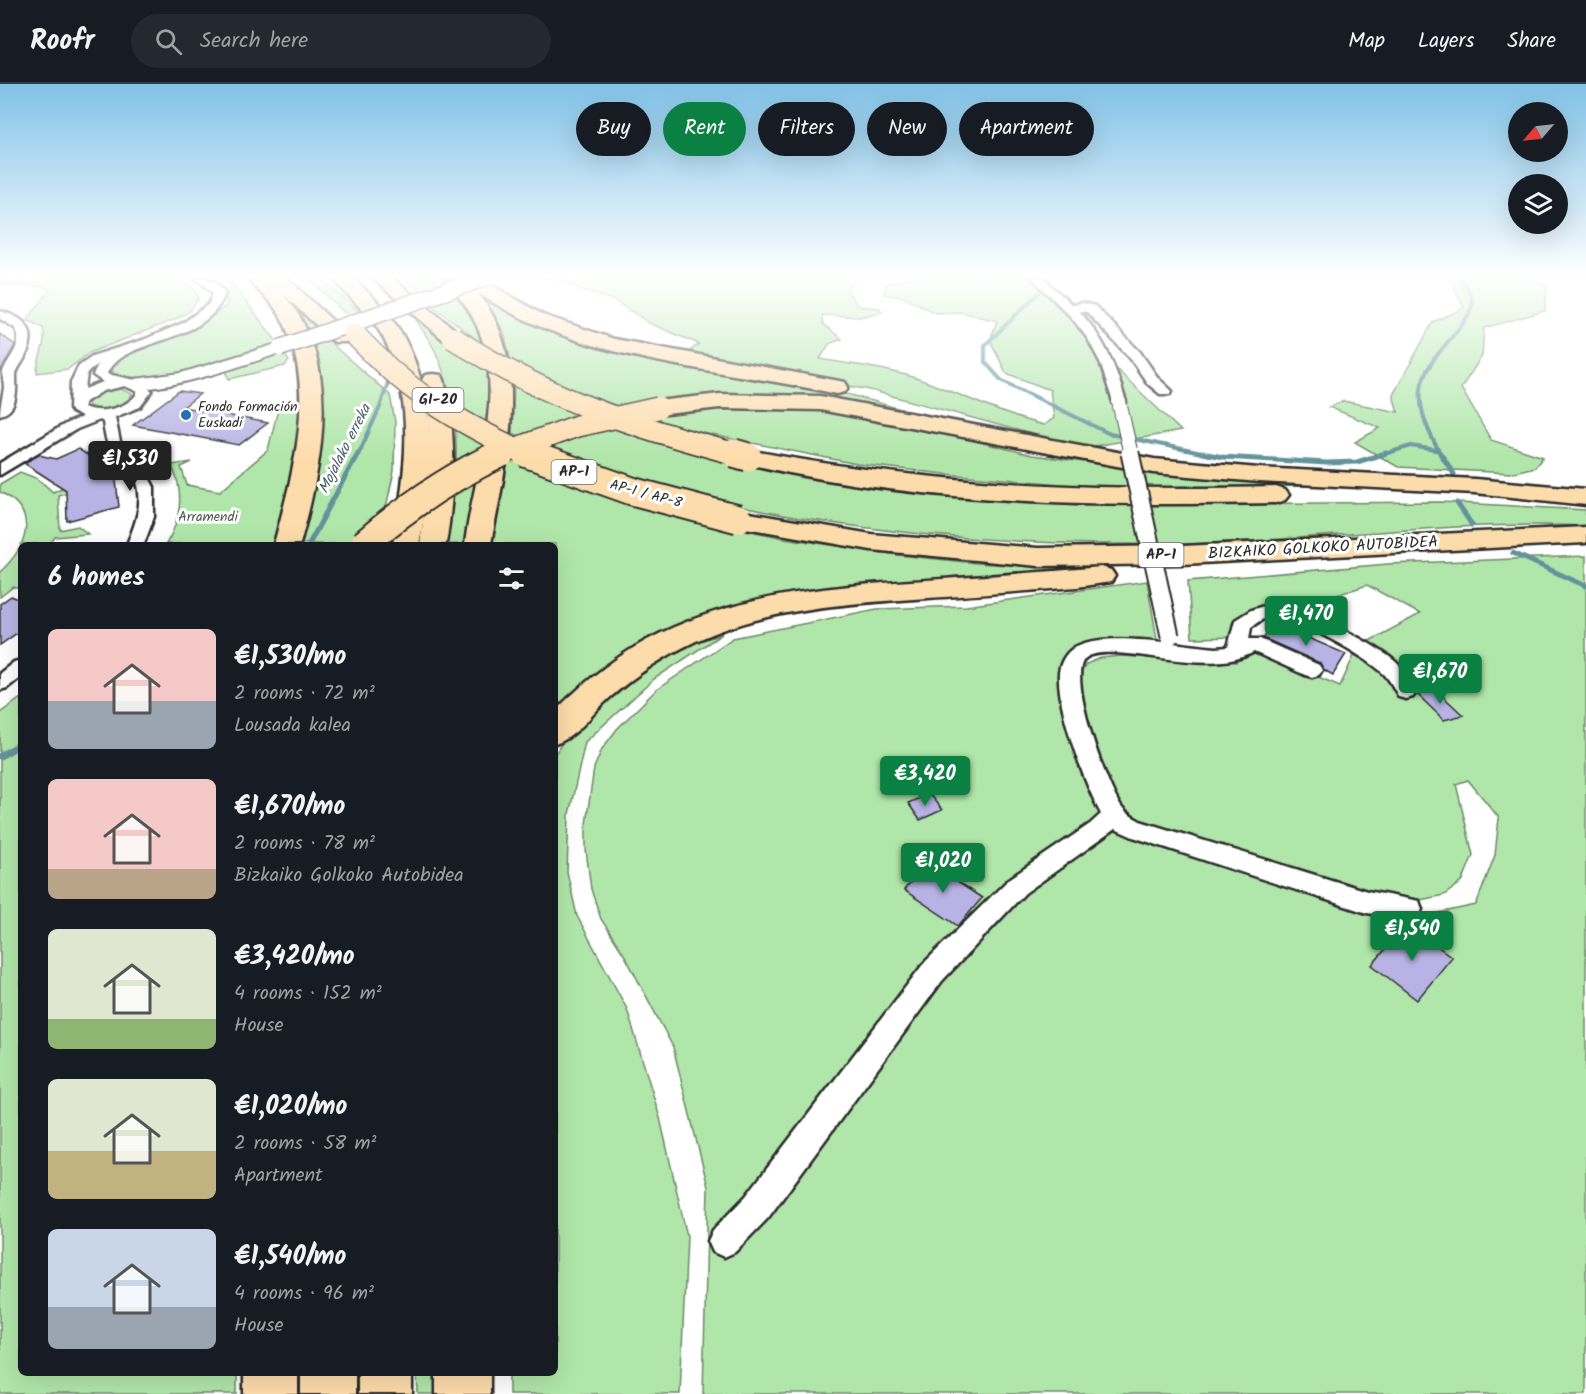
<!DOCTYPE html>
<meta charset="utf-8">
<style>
:root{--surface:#171b24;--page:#242831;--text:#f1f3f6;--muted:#9ea1a6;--line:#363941;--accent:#0b8043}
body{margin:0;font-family:Kalam,sans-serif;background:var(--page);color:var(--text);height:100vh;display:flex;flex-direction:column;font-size:22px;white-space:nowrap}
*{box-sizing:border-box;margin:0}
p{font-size:20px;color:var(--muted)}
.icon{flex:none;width:33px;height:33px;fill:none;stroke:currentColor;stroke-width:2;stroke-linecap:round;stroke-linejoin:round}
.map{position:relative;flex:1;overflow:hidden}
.panel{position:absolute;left:18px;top:458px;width:540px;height:834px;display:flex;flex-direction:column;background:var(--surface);border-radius:9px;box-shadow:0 6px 24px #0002}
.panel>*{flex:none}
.guide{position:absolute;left:576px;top:18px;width:570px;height:54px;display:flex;gap:12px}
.needle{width:39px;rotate:242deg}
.fabs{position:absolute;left:1508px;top:18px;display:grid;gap:12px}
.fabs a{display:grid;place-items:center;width:60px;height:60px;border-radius:50%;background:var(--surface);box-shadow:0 6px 24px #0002;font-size:30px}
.price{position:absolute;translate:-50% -51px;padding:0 14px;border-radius:6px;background:var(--accent);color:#fff;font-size:20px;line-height:39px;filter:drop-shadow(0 2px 3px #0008)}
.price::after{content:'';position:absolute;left:50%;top:36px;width:18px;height:14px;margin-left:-9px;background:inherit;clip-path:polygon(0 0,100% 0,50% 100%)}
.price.selected{background:#222;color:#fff}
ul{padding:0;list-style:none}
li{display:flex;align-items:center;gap:18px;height:150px;padding:0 30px}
li span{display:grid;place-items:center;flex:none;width:168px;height:120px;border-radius:9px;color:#555}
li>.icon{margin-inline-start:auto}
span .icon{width:72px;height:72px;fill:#fffc;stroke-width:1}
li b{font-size:26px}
h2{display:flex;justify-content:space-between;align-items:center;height:72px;padding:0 30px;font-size:26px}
.chip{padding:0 21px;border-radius:27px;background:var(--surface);box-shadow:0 6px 24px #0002;font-size:21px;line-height:54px}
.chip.selected{background:var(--accent);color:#fff}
header{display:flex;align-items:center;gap:36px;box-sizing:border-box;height:84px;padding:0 30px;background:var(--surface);border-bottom:2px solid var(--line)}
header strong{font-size:28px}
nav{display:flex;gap:33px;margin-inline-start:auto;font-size:21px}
.search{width:420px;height:54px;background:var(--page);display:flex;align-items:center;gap:15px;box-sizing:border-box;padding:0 21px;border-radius:33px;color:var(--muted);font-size:22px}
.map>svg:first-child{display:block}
</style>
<header>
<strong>Roofr</strong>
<div class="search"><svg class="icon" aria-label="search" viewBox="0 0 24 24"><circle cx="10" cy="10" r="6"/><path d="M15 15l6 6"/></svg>Search here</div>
<nav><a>Map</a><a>Layers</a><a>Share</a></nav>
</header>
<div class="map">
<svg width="1586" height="1310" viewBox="0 0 1586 1310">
<rect width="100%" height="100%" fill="#fff"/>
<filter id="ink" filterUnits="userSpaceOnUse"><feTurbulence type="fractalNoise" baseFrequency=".0167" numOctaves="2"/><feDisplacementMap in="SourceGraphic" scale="12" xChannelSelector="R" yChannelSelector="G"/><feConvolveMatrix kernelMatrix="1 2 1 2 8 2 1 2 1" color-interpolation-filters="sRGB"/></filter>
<g filter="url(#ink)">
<g fill="#b0e6a9" stroke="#6e886a" stroke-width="1.5">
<path d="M0,193H176L195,206L199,214L190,227L176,235L89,269L68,285L37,289C37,273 48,259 43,244L27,236L50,206L45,203L0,201Z"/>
<path d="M209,193H225L230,197L278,259C227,276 168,301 113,291V284C136,257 175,255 204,238C212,233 220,227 227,221L225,205Z"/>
<polygon points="307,193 319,193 365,233 353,237"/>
<polygon points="403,193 444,193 466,217 488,264 417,210 421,208"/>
<path d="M546,193H841L856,195L847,206L858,222L880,224L882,228L860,233L822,231L823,240L842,255L829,260L820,275C848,280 878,283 906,291C953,305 996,330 1044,341L1054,334L1050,306L1006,289L990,256L997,237L961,228L935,229L907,214L884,210L886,200L909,193H1032L1047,204L1105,274L1181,347L1083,364L870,306L684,271L699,260L651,240L615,217Z"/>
<polygon points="1449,193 1524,193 1547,200 1545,227 1484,244 1482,272 1461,304 1491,356 1543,373 1535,383 1510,389 1398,383 1355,358 1380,344 1329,323 1343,317 1398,328 1393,311 1433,238 1464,224"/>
<polygon points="272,198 308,232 335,263 390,311 395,338 394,387 378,460 301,460 322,331"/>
<path d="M483,212C587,279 716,285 834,307C858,312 882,320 905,326L904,329L819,326L921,344L1032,371L1161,388L1312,399L1313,402L1121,405L945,390L857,380L703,349L655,336L539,293L511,278L504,248Z"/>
<path d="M412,229L449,258L493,286L486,374L472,460H447C457,392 465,335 436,269C430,255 419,243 412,229Z"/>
<polygon points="283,268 289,277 285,282 229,295 226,287"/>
<path d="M514,300L714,373L863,402L952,413L1078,421L1441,418L1586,426V442C1449,436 1313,457 1176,460C962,463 707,440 512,349Z"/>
<path d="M121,305L132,310C125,324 102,328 89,322L88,319C95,308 108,306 121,305Z"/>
<path d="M301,319L299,363L278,460H166C181,436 185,407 171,381L192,378L181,383L187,401L220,407L268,366L279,321Z"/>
<polygon points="516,376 703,437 784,454 898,471 975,479 1088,485 851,502 802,507 728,523 696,535 555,629 555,460 491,460 502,381"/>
<path d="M108,382L118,395L58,411L60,446L78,442L88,450L55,453L50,460H21V505L13,503L0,513V488C28,462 40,428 0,408V400L20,388L38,395L53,408Z"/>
<polygon points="1586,472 1586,1310 703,1310 708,1103 673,963 625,872 601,835 591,805 586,766 586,740 594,684 602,665 617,645 656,606 733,554 877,525 966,522 1147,497 1157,555 1145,562 1082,562 1062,601 1099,729 1125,748 1349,816 1419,833 1476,821 1495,771 1499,734 1468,696 1456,700 1473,771 1462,798 1444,811 1411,818 1361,809 1147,743 1114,722 1082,627 1078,595 1086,580 1101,574 1121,572 1236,578 1253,566 1340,602 1358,563 1420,530 1367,501 1270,533 1238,553 1192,554 1188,497 1388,480"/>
<path d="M722,550L654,595L585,658L569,730L567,788L577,832L627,925L660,1034L687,1152L680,1310H509V1289L555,1288V670C579,628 639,585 683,564C695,558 709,554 722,550Z"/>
<polygon points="21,614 21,1288 237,1289 237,1310 0,1310 0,629"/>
<polygon points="417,1289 443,1289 444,1310 418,1310"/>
</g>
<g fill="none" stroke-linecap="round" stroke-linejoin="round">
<g stroke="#63929b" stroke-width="4">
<polyline points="1049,197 1050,193"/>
<polyline points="1042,206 985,261 985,278 1001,296 1110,350 1211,371"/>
<polyline points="358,371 380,323 390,292"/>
<polyline points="1381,371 1411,362 1436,366"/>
<path d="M1441,371C1430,351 1418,328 1421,304C1425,271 1474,240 1472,217C1471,207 1464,200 1458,193"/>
</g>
<g stroke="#63929b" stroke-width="5">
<polyline points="1202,369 1223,373 1327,379 1357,378 1386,369"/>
<polyline points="1440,369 1454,390"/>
<polyline points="1457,419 1472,441"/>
<polyline points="309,460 358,369"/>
<polyline points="1513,469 1586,502"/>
</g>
<polyline stroke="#63929b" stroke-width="7" points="0,672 21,660"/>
</g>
<g fill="#b8b3e4" stroke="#2b2b2b" stroke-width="1.5">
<polygon points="0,250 15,261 0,288"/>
<polygon points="179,307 200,310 183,323 268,339 239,361 133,341"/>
<polygon points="78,365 115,388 119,423 67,437 66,406 24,379 39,371 56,375"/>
<polygon points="11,512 21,516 21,546 0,561 0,520"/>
<polygon points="1274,539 1346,570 1333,591 1324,586 1320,579 1263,554"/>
<polygon points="1435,605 1463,631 1444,636 1417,610"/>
<polygon points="929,710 942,726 920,736 908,719"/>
<polygon points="927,778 982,814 958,842 904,806"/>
<polygon points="1407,840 1452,873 1417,916 1372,881"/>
</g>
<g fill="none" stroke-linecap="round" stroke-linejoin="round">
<defs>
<g id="minor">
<path d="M195,193C210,193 216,197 225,209C207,263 122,252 107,290L140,297L152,307L140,323L115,333L120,358L143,382L154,403V433L144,460H127C137,437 148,406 129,385C111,363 107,369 103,338L100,336L77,345L0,391V379L67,339L82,333L72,328L70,325L71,298L79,281L92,272L143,256L183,239L209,220L213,209ZM98,280L93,291L103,298L85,305L87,289ZM125,302L138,308C129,324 100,331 84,323V319L103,307Z"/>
<path d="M1031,193H1042L1072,221L1082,219L1095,222L1140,268L1158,294L1172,307L1170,310H1160L1148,300L1130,274L1087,228L1079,227C1105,256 1115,281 1126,318L1124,321H1114L1100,278L1088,255L1072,234Z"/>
<path d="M0,227C27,234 39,248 24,275C22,279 16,286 16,291C16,305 19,327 0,331C0,321 3,313 4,303C4,298 2,292 3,288C8,273 25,261 15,244L0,235Z"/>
<path d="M1267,521C1295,518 1378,560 1398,580C1406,588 1411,599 1416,608L1413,613L1406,615L1399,613C1394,605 1390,596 1384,590C1368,573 1294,532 1272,533C1264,533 1257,539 1251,543L1249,555H1260L1319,581L1322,586L1319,591L1312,593L1305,591L1254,568C1221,587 1164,573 1127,570C1115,569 1098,567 1087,573C1063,586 1108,706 1122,724C1126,730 1134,733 1140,737L1367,807L1419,817L1422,825L1419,833L1410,836L1367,829L1133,753L1115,745L1025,809L942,897L768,1134L735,1168L724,1173L713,1168L708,1157L713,1146L746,1112L924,879L1009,795L1090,740L1101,730C1084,698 1057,625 1059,589C1060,577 1068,565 1079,561C1111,548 1180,561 1216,564L1228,563L1235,536L1251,526Z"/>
<polygon points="21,576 21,593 7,604 0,606 0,589 14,578"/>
</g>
<path id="tertiary" d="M280,259L288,264L286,267C262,275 141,318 127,300L135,295L181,289Z"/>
<g id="motorway">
<path d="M247,193H266L271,197L272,193H286L351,254L348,258H334L283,210C344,278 322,381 300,460H274C293,387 318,307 282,235C274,218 257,208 247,193Z"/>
<path d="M333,193H352C371,211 390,229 403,252C438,315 433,393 419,460H393C405,391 417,318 383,253C370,229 348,215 333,193Z"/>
<polygon points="371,193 391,193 460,250 463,254 460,258 446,258"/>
<path d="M449,193H478L543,231L614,255L845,298L848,303L845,308L837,310C716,283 583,280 478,209C534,278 505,382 491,460H465C473,390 508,312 477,242C468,221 458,214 446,197Z"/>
<path d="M433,290L441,291L444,296C457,350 455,406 446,460H420C428,405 434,351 422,296L425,291Z"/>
<polygon points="720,310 820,312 1154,375 1259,384 1475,395 1586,405 1586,421 1475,409 1259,398 1154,389 820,326 720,324 658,331 650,329 647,324 650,319 658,317"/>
<path d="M748,366C927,401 1094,407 1276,403L1285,406L1289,411L1285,416L1276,419C1097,422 914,421 740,378L736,373L740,368Z"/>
<polygon points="738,427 871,450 1038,464 1182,462 1586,443 1586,459 1182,480 1038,482 871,466 729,441 725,435 729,429"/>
<path d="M1101,483L1111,486L1115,492L1111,498L1077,503C1027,507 978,511 928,514C850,519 768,524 696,557C666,571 638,589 613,611C594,626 578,653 555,660V627C586,596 621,568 661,549C748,507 847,501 942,495C995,491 1048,488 1101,483Z"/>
<rect x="244" y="1288" width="54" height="22"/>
<rect x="301" y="1288" width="54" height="22"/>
<rect x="358" y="1288" width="54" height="22"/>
<rect x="436" y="1288" width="54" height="22"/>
</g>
</defs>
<use href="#minor" stroke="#2b2b2b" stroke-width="5"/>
<use href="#tertiary" stroke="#2b2b2b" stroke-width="4"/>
<use href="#motorway" stroke="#2b2b2b" stroke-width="5"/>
<use href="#minor" fill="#fff" fill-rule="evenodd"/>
<use href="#tertiary" fill="#fff" fill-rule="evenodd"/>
<use href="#motorway" fill="#fddcac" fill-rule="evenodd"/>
<defs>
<polyline id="minor-bridge-far1" points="1119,318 1131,371"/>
<polyline id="minor-bridge" points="1130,369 1170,552"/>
<polyline id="tertiary-bridge" points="280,264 487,193"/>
<g id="motorway-bridge-far1">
<path d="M354,250C367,263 380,277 394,289C434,324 481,349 529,371"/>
<path d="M453,254C543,313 636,344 740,371"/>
<polyline points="498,371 577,342 658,324"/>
</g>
<g id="motorway-bridge">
<polyline points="525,369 632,407 738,435"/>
<polyline points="734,369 748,373"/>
<path d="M364,460C406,423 450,393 502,369"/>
</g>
</defs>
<use href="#minor-bridge-far1" stroke="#2b2b2b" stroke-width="16" stroke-linecap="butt"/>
<use href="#minor-bridge" stroke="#2b2b2b" stroke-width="21" stroke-linecap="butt"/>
<use href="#tertiary-bridge" stroke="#2b2b2b" stroke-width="19" stroke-linecap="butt"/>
<use href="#motorway-bridge-far1" stroke="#2b2b2b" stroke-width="24" stroke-linecap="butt"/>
<use href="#motorway-bridge" stroke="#2b2b2b" stroke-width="31" stroke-linecap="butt"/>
<use href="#minor-bridge-far1" stroke="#fff" stroke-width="14"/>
<use href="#minor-bridge" stroke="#fff" stroke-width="17"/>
<use href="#tertiary-bridge" stroke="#fff" stroke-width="16"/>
<use href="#motorway-bridge-far1" stroke="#fddcac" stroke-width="21"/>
<use href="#motorway-bridge" stroke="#fddcac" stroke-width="27"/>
</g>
</g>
<linearGradient id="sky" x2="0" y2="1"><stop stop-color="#81c2e7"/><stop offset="0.51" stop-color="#fff"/><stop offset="1" stop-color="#fff" stop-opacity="0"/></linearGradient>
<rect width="1586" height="376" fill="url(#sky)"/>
<circle fill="#1f6fb2" stroke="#fff" stroke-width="2" cx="186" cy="331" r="6"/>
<g text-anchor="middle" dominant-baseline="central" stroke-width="6" stroke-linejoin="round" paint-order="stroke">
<g font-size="14" fill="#2b2b2b" stroke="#fff" text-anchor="start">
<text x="198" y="323">Fondo Formación<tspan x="198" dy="16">Euskadi</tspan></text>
</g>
<g font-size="14" fill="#2b2b2b" stroke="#fff">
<text transform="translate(646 410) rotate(15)">AP-1 / AP-8</text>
</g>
<g font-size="14" fill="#4c5a4a" stroke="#fff">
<text x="208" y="433">Arramendi</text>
</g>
<g fill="#fff" stroke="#6b6b6b" stroke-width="1.5">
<rect x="412.5" y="304" width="51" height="24" rx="4.5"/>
<rect x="551.5" y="376" width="45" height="24" rx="4.5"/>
<rect x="1138.5" y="459" width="45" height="24" rx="4.5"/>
</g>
<g font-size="15" font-weight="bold" fill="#2b2b2b">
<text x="438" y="316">GI-20</text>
<text x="574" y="388">AP-1</text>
<text x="1161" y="471">AP-1</text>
</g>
<g font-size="15" font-style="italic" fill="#475f63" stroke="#fff">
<text transform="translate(345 365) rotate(-63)">Mojalako erreka</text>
</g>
<g font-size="16" fill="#2b2b2b" stroke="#fff">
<text transform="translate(1323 464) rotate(-3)">BIZKAIKO GOLKOKO AUTOBIDEA</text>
</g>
</g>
</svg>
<div class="fabs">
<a><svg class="needle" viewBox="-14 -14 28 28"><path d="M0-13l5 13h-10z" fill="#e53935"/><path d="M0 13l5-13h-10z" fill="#9ea1a6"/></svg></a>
<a><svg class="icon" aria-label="layers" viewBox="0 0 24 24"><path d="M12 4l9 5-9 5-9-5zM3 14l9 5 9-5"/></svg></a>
</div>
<b class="price selected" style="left:130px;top:408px">€1,530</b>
<b class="price" style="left:1306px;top:563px">€1,470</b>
<b class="price" style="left:1440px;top:621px">€1,670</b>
<b class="price" style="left:925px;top:723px">€3,420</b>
<b class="price" style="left:943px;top:810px">€1,020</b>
<b class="price" style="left:1412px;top:878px">€1,540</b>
<div class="guide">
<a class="chip">Buy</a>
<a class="chip selected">Rent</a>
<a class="chip">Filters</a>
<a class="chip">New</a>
<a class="chip">Apartment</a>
</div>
<section class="panel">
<h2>6 homes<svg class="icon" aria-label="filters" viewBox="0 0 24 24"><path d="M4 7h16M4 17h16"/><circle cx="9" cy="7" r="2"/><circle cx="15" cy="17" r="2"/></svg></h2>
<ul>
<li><span style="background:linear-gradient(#f6c9c9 60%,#9aa5b1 0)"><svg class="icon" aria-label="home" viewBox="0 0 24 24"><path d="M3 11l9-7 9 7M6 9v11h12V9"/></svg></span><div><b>€1,530/mo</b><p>2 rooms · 72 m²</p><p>Lousada kalea</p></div></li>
<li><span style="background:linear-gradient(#f6c9c9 75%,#b9a48a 0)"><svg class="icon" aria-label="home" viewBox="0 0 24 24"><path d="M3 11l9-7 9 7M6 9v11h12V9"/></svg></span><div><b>€1,670/mo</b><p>2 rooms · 78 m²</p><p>Bizkaiko Golkoko Autobidea</p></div></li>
<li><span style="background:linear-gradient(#dfe7d0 75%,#8fb573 0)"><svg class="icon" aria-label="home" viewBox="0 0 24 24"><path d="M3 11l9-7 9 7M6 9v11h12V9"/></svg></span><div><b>€3,420/mo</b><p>4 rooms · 152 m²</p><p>House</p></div></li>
<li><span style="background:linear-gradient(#dfe7d0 60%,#c2b280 0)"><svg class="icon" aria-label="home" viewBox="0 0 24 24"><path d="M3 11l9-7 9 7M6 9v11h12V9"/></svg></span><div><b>€1,020/mo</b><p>2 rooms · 58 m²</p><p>Apartment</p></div></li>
<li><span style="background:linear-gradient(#c9d6e8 65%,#9aa5b1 0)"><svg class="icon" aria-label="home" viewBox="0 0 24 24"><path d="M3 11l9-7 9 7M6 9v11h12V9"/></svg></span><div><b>€1,540/mo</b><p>4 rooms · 96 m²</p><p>House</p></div></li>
</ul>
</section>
</div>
